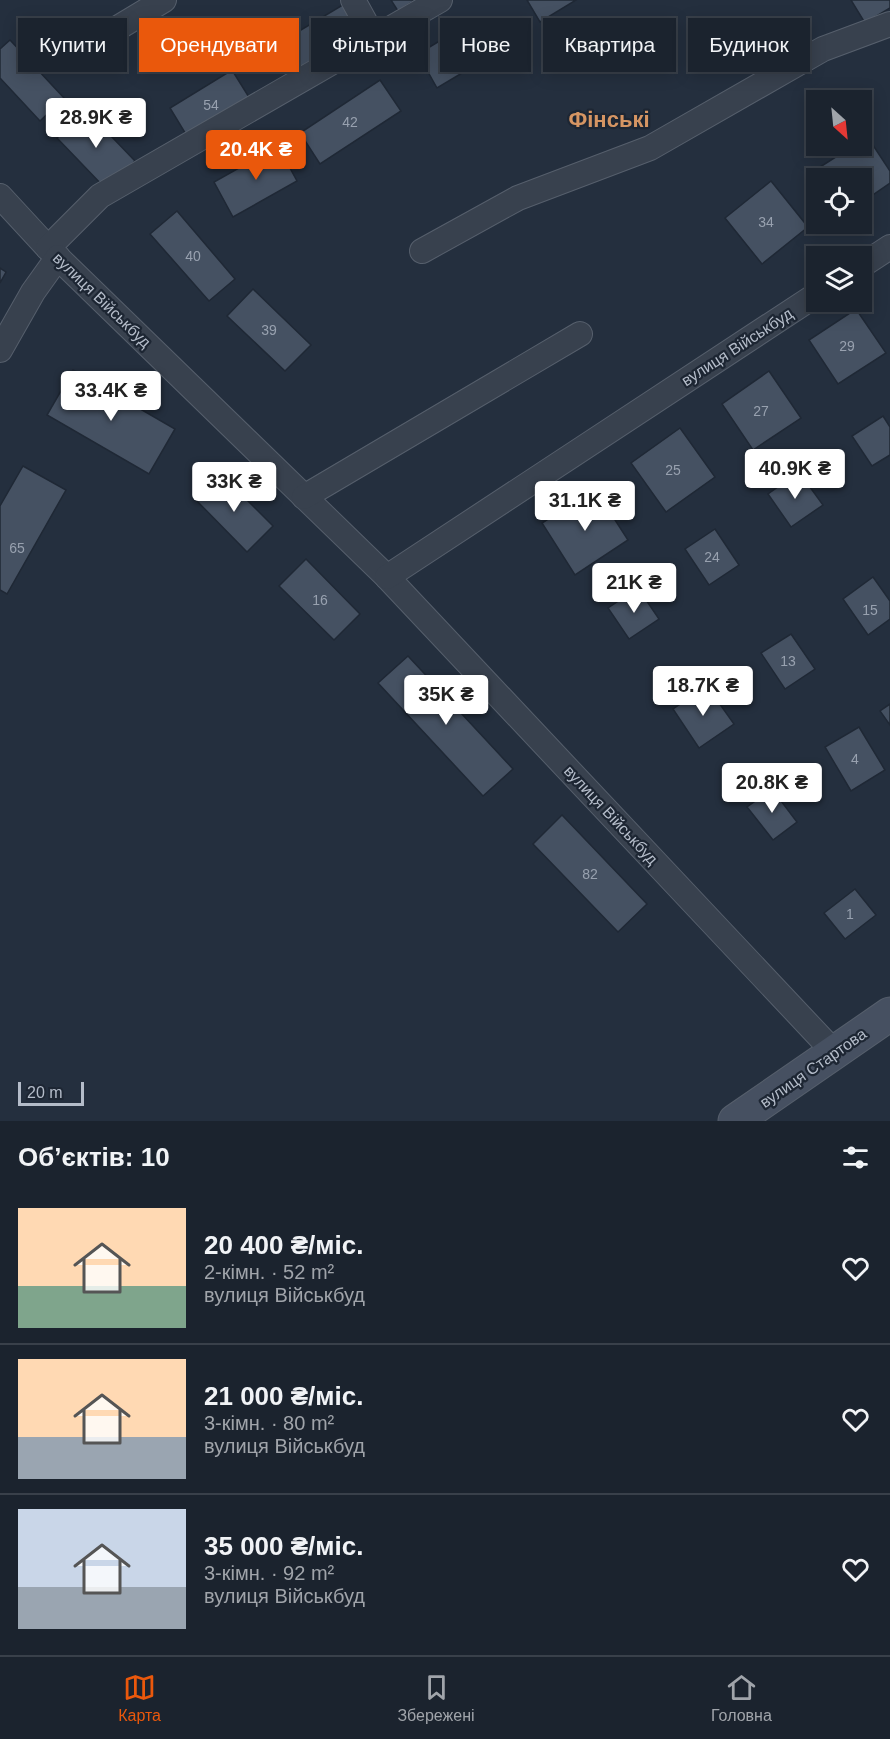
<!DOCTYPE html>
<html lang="uk">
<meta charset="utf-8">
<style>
:root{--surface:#1b232e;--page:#242b36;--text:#f1f3f6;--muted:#a0a4aa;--line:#39404a;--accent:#ea580c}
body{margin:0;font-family:Helvetica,sans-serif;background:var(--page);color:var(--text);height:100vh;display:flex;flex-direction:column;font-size:22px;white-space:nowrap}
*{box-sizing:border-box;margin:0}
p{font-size:20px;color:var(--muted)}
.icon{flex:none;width:33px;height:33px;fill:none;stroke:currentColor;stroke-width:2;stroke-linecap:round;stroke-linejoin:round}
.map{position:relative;height:1121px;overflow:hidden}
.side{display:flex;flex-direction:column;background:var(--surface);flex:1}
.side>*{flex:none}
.banner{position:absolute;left:18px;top:18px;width:855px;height:54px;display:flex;gap:12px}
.needle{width:39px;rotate:153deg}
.controls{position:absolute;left:806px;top:90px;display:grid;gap:12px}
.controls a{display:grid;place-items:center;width:66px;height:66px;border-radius:0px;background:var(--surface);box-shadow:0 3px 15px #0003,0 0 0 2px var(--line);font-size:30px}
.scale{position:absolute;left:18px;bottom:15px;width:66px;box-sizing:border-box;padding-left:6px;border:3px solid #b4bcc9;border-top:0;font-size:16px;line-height:21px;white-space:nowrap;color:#b4bcc9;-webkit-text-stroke:4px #1d2633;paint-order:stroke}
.price{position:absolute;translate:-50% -51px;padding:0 14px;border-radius:6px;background:#fff;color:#222;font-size:20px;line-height:39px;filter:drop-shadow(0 2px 3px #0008)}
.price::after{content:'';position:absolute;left:50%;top:36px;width:18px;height:14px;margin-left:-9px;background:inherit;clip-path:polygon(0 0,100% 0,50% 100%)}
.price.current{background:var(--accent);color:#fff}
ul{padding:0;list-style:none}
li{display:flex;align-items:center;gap:18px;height:150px;padding:0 18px}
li+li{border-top:2px solid var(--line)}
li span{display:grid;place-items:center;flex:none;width:168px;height:120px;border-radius:0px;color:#555}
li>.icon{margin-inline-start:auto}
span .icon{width:72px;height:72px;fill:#fffc;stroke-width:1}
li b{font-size:26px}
h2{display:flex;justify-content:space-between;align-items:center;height:72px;padding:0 18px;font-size:26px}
.pill{padding:0 21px;border-radius:0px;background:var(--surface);box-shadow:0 3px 15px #0003,0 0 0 2px var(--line);font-size:21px;line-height:54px}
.pill.current{background:var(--accent);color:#fff}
.dock{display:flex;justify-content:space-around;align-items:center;height:84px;border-top:2px solid var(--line);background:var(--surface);font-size:16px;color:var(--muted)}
.dock a{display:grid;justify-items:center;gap:3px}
.dock .current{color:var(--accent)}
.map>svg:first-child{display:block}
</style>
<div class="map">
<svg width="890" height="1121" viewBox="0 0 890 1121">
<rect width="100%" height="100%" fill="#242f3e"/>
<g fill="#455162" stroke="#1f2835" stroke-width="1.5">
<polygon points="391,0 415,0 398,11"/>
<polygon points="527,0 576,0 540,22"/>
<polygon points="851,0 890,0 890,8 865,23"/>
<polygon points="346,3 364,34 297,74 279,43"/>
<polygon points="479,17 499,51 437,88 418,54"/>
<polygon points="10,40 64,98 40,121 0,78 0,49"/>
<polygon points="232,70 252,102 190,141 170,108"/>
<polygon points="380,80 401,111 320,164 300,133"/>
<polygon points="86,110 135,161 105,188 57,138"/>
<polygon points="867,136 890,171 890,183 861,203 861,178 828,178 820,167 853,146 861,146 861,140"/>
<polygon points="278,146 297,181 233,217 214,182"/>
<polygon points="771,181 808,227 762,264 725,218"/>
<polygon points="177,211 235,279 209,301 150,234"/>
<polygon points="0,268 6,272 0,283"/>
<polygon points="253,289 311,345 285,371 227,316"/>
<polygon points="856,309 886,353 838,384 809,340"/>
<polygon points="73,370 175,429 149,474 47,415"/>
<polygon points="769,371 801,418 753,450 722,404"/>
<polygon points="883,416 890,427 890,455 872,466 852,436"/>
<polygon points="680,428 715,477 666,512 631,463"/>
<polygon points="23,466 66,490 7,594 0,590 0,506"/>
<polygon points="799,472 823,505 791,527 768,494"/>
<polygon points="221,474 273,526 247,552 195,499"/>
<polygon points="595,489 628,540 575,575 542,523"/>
<polygon points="715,529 739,565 709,585 685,549"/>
<polygon points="306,559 360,614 334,640 279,586"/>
<polygon points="873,577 890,601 890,619 868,635 843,599"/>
<polygon points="638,588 659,619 629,639 608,608"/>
<polygon points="791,634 815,669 785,689 761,653"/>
<polygon points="408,656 513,769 483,796 378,683"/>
<polygon points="707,686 734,724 699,748 673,709"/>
<polygon points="890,704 890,725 880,711"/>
<polygon points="859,727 885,770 851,791 825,747"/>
<polygon points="772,789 797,822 773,840 747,807"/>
<polygon points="562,815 647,904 618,932 533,844"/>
<polygon points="855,889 876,915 845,939 824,913"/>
</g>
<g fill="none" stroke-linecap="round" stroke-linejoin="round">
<defs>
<g id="street">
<polyline points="353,0 374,38"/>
<polyline points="116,29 164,0"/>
<polyline points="0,196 48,248 387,577 834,1052"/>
<polyline points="48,248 100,196 440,0"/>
<polyline points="422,251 518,198 650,148 823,49 890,24"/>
<polyline points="861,266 890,247"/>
<polyline points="0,350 33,292 58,257"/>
<polyline points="304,497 580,334"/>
<polyline points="387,577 816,295"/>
</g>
<polyline id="secondary" points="735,1121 890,1014"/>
</defs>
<use href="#street" stroke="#565f6c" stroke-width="26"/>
<use href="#secondary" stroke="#565f6c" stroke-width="35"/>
<use href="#street" stroke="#38414e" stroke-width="24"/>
<use href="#secondary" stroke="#465061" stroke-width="33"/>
</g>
<g text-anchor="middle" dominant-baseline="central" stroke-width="4.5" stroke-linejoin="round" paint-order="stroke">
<g font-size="14" fill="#98a1af">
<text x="211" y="105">54</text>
<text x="350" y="122">42</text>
<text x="766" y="222">34</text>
<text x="193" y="256">40</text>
<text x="269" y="330">39</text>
<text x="847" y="346">29</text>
<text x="761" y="411">27</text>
<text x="673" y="470">25</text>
<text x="17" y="548">65</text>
<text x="712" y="557">24</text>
<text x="320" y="600">16</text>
<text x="870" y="610">15</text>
<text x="788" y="661">13</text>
<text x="855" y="759">4</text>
<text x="590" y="874">82</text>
<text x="850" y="914">1</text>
</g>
<g font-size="16" fill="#b4bcc9" stroke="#1d2633">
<text transform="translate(102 300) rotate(44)">вулиця Військбуд</text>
<text transform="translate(737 347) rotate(-33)">вулиця Військбуд</text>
<text transform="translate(611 815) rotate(47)">вулиця Військбуд</text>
<text transform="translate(813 1068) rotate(-35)">вулиця Стартова</text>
</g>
<g font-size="22" font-weight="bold" fill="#d59563" stroke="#1d2633">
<text x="609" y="119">Фінські</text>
</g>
</g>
</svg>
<div class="controls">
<a><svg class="needle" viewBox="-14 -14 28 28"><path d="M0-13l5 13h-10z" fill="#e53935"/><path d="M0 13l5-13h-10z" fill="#a0a4aa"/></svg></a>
<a><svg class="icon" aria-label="locate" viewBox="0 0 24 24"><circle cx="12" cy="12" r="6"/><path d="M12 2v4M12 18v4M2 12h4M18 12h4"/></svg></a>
<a><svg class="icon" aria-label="layers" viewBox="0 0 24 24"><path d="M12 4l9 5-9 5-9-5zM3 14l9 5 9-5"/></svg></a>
</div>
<div class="scale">20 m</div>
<b class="price" style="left:96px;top:149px">28.9K ₴</b>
<b class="price current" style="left:256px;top:181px">20.4K ₴</b>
<b class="price" style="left:111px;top:422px">33.4K ₴</b>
<b class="price" style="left:795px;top:500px">40.9K ₴</b>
<b class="price" style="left:234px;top:513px">33K ₴</b>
<b class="price" style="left:585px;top:532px">31.1K ₴</b>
<b class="price" style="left:634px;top:614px">21K ₴</b>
<b class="price" style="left:703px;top:717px">18.7K ₴</b>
<b class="price" style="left:446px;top:726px">35K ₴</b>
<b class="price" style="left:772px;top:814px">20.8K ₴</b>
<div class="banner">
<a class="pill">Купити</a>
<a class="pill current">Орендувати</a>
<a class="pill">Фільтри</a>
<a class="pill">Нове</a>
<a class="pill">Квартира</a>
<a class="pill">Будинок</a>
</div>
</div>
<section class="side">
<h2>Об’єктів: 10<svg class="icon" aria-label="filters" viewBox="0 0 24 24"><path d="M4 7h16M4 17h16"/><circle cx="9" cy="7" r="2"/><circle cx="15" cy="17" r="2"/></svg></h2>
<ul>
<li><span style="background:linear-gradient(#ffd9b3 65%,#7fa58c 0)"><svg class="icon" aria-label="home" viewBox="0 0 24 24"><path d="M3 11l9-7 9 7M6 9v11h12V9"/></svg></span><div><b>20 400 ₴/міс.</b><p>2-кімн. · 52 m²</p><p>вулиця Військбуд</p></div><svg class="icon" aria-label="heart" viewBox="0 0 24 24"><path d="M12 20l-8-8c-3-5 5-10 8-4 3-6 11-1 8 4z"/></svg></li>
<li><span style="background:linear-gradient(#ffd9b3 65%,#9aa5b1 0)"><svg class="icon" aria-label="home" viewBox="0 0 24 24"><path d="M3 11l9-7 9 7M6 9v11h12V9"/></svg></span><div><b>21 000 ₴/міс.</b><p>3-кімн. · 80 m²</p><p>вулиця Військбуд</p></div><svg class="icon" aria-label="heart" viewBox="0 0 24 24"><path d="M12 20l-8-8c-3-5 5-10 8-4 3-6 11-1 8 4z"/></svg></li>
<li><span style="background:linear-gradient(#c9d6e8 65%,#9aa5b1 0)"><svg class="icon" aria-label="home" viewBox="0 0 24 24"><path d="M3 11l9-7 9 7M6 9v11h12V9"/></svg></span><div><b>35 000 ₴/міс.</b><p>3-кімн. · 92 m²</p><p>вулиця Військбуд</p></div><svg class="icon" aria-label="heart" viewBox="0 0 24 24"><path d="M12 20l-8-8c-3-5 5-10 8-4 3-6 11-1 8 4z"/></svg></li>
</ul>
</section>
<nav class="dock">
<a class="current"><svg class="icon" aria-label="map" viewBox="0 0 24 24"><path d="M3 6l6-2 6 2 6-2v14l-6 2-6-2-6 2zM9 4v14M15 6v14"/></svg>Карта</a>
<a><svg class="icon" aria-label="saved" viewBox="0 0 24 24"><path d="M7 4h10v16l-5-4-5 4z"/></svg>Збережені</a>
<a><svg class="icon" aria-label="home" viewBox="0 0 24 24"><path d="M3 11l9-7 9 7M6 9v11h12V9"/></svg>Головна</a>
</nav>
